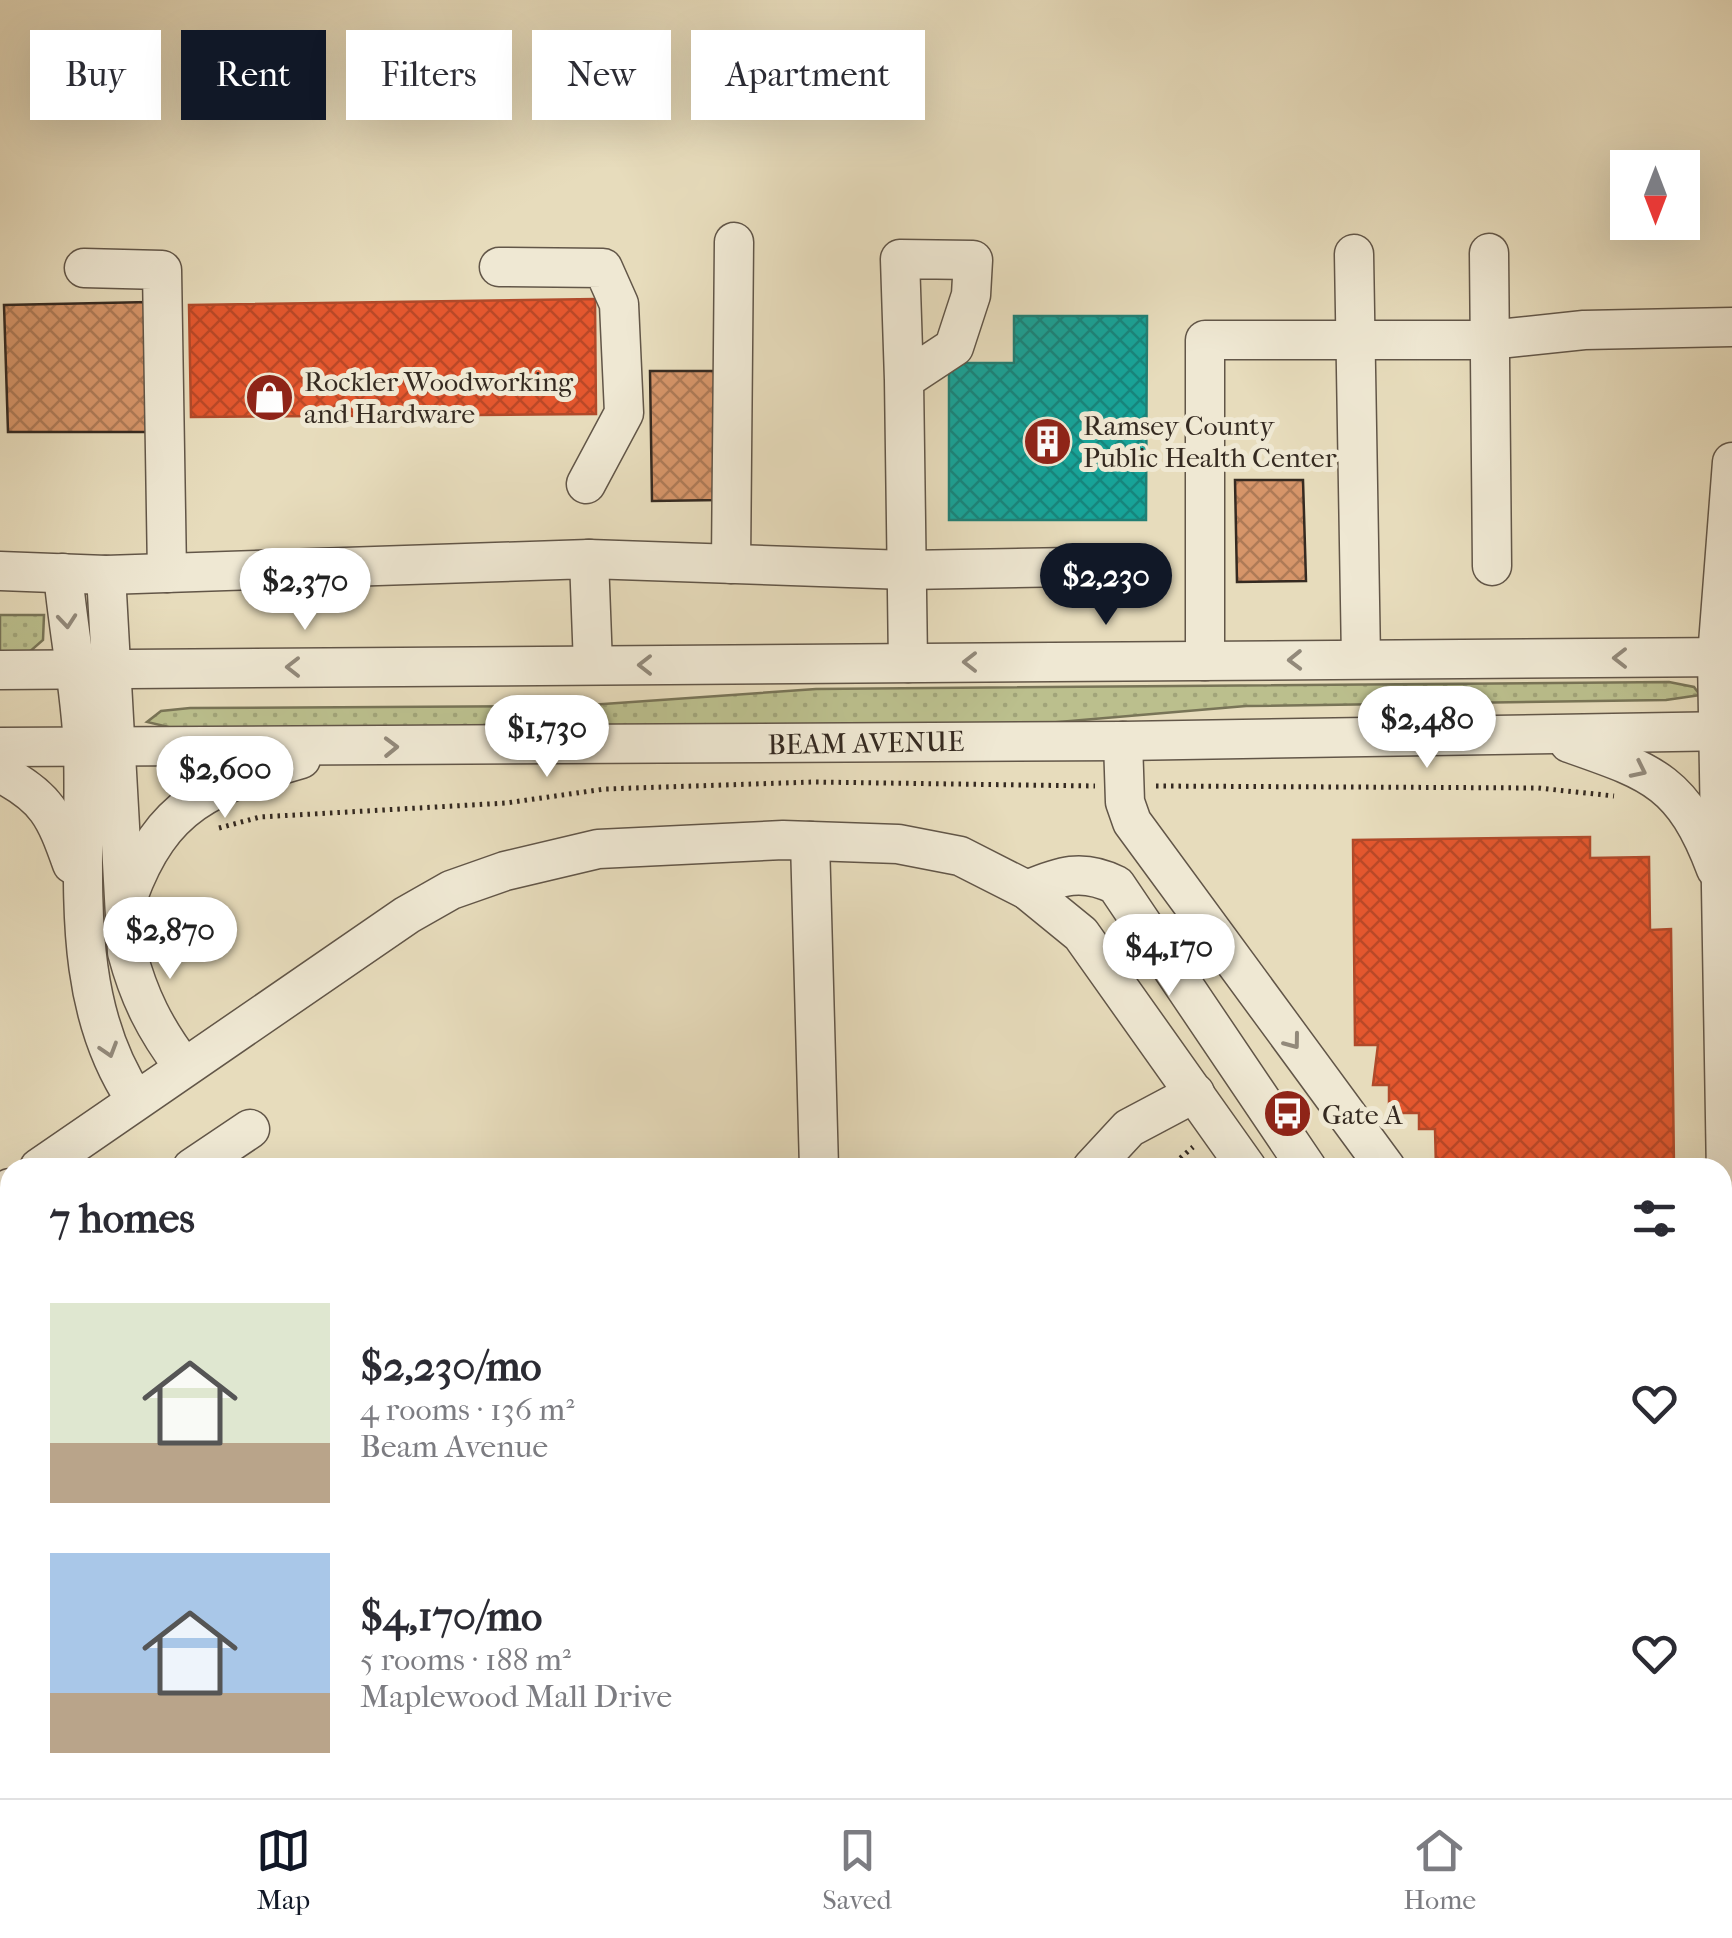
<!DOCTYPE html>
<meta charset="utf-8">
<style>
:root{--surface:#fff;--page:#f2f2f3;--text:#2b2b33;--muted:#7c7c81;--line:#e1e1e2;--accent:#111827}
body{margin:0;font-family:"IM FELL French Canon",serif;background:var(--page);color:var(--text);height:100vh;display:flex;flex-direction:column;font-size:38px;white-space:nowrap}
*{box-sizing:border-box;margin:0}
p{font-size:32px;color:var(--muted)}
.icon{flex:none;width:55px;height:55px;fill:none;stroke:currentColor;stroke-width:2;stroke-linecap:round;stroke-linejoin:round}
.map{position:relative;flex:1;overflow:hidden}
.side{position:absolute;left:0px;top:1158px;width:1732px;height:642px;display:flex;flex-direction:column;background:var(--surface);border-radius:30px 30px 0 0;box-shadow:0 10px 40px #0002}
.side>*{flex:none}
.top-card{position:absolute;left:30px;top:30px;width:1000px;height:90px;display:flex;gap:20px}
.needle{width:65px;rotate:180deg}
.controls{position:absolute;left:1610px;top:150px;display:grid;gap:20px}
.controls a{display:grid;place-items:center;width:90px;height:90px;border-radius:0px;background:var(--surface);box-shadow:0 10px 40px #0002;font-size:50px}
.price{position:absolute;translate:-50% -85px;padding:0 22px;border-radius:35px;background:#fff;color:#222;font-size:32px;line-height:65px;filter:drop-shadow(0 2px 5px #0008)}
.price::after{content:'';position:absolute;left:50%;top:60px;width:30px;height:22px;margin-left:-15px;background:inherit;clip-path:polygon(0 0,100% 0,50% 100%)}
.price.current{background:var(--accent);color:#fff}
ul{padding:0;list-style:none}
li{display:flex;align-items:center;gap:30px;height:250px;padding:0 50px}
li span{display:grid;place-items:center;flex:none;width:280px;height:200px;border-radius:0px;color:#555}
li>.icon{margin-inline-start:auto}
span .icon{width:120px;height:120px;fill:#fffc;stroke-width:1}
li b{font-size:42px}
h2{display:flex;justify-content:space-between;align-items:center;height:120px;padding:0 50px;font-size:42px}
.pill{padding:0 35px;border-radius:0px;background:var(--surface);box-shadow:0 10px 40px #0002;font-size:35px;line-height:90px}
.pill.current{background:var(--accent);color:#fff}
.menu{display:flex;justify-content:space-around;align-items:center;height:140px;border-top:2px solid var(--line);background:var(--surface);font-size:28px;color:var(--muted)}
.menu a{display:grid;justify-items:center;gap:5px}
.menu .current{color:var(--accent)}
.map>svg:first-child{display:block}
</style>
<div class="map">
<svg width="1732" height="1798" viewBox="0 0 1732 1798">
<defs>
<pattern id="grass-dots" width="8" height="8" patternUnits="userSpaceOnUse" patternTransform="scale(2.5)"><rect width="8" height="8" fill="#bbbf8d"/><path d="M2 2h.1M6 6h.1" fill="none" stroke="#a1a479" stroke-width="1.8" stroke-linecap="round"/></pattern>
<pattern id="shops-cross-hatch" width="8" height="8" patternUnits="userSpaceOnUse" patternTransform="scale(2.5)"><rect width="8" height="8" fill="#e4572e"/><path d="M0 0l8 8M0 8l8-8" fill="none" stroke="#ba4827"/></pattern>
<pattern id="public-cross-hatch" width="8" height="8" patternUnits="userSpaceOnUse" patternTransform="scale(2.5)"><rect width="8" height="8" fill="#17a398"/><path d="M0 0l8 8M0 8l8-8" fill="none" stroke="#16857c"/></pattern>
<pattern id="building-cross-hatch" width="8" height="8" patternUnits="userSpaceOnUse" patternTransform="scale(2.5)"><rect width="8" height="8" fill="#d69569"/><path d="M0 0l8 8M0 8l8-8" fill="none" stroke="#ae7a56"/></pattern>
</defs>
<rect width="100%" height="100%" fill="#e7dcbc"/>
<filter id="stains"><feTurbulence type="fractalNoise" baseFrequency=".002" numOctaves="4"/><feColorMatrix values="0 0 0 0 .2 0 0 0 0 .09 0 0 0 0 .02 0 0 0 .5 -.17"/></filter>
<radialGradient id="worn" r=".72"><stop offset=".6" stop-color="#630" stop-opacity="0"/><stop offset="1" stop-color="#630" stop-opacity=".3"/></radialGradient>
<g fill="url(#grass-dots)" stroke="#787457" stroke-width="2.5">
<polygon points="0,615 44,615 43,640 27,654 0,654"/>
<polygon points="1669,682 1694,687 1700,695 1666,700 1246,706 1035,724 181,730 147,722 161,711 190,708 575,706 816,689"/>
</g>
<g fill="url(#shops-cross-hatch)" stroke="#b04a2a" stroke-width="2.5">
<polygon points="595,299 596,414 191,417 189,305"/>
<polygon points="1590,837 1590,858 1649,857 1650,930 1671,929 1674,1168 1436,1168 1435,1129 1419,1129 1419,1113 1389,1113 1389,1085 1373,1085 1378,1045 1355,1045 1353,840"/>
<rect x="365" y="1790" width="390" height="8"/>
</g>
<polygon fill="url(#public-cross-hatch)" stroke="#207f74" stroke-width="2.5" points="1014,316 1147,316 1146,520 949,520 949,363 1014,363"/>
<g fill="url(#building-cross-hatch)" stroke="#352a21" stroke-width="2.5">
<polygon points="149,302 149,432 8,432 4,305"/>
<polygon points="650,371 718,371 720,500 652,501"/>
<polygon points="1235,480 1303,480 1306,581 1237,582"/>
</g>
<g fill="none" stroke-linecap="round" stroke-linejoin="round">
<defs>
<g id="minor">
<polyline points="1489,253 1492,566"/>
<polyline points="1354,254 1361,659"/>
<polyline points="499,267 603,268 619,304 624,413 586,484"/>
<polyline points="84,268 162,270 167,573"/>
<polyline points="904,380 900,259 973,260 971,295 954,347 904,380 908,663"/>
<polyline points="1732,462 1717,657 1732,1520"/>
<polyline points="589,559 906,570 1127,566"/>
<polyline points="731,564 734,242"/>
<polyline points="0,571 106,575 589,559 593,665"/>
<path d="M63,573C68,630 81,692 83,748C87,866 66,995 135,1099"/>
<path d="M106,575L127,952C139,997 155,1029 183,1066"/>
<polyline points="1205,661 1205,340 1489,340 1584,330 1732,327"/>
<polyline points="0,670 1732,657"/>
<polyline points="1123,741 1125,802 1132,822 1386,1168"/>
<path d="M1569,743C1652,772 1683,781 1716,869"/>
<polyline points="0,747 1123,741 1732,731"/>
<path d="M0,773C47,797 55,816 72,864"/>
<polyline points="810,841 819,1168"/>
<path d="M1027,890C1060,876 1082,868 1116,885L1307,1168"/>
<path d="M128,897C162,803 211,785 301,759"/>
<polyline points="39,1168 407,915 451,890 505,871 598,849 783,840 898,844 960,856 1027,890 1081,934 1247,1168"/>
<polyline points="192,1168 250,1129"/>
<polyline points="1092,1168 1129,1128 1195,1093"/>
<polyline points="0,1195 10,1188"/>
<polyline points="1722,1737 1732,1736"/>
<polyline points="1429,1790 1431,1798"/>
<polyline points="1518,1790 1519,1798"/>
<polyline points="1643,1798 1703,1790"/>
</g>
</defs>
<use href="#minor" stroke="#625648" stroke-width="41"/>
<g stroke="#352a21" stroke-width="5" stroke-dasharray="2.5 5" stroke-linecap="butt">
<polyline points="1156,786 1538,788 1614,796"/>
<polyline points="219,828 260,817 506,803 605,789 813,782 1095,786"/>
<polyline points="1169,1168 1193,1147"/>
<polyline points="800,1790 800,1798"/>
</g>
<use href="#minor" stroke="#efe8d3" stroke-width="38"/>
</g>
<defs><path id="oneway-chevron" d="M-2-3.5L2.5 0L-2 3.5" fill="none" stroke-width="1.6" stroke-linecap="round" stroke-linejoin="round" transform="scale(2.5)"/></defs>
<g stroke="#92897a">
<use href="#oneway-chevron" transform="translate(67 621) rotate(85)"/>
<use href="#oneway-chevron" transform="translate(1620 658) rotate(180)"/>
<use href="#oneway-chevron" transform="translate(1295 660) rotate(179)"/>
<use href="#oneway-chevron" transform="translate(970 662) rotate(180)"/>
<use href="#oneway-chevron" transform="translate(645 665) rotate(180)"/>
<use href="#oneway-chevron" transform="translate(293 667) rotate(180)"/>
<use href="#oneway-chevron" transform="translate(391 747) rotate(-1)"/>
<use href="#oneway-chevron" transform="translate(1639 770) rotate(26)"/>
<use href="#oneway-chevron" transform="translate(1293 1042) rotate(53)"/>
<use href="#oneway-chevron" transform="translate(109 1050) rotate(73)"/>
</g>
<defs>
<symbol id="shop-disc" viewBox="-11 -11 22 22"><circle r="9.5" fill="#8f2418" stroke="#efe8d3"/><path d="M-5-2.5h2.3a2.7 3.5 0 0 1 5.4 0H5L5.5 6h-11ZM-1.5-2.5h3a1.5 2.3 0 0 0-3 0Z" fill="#fff"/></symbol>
<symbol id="building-disc" viewBox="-11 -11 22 22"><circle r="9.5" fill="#8f2418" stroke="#efe8d3"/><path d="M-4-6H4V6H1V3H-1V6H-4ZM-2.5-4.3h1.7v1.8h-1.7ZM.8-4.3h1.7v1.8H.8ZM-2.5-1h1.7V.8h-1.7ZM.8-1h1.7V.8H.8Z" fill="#fff"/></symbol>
<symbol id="bus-disc" viewBox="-11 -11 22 22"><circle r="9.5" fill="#8f2418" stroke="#efe8d3"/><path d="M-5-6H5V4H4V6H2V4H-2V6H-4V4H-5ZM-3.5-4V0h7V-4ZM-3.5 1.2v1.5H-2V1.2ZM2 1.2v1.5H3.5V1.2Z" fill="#fff"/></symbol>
</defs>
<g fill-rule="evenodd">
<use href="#shop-disc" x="242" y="370" width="55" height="55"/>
<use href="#building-disc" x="1020" y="414" width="55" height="55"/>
<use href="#bus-disc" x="1260" y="1086" width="55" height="55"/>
</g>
<g text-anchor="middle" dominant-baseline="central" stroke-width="10" stroke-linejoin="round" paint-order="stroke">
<g font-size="28" fill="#352a21" stroke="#efe8d3" text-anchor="start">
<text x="304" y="381">Rockler Woodworking<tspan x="304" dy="32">and Hardware</tspan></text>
<text x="1083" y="425">Ramsey County<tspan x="1083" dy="32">Public Health Center</tspan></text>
<text x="1322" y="1114">Gate A</text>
</g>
<g font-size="28" fill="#352a21" stroke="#efe8d3">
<text transform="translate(866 743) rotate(-1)">BEAM AVENUE</text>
</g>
</g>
<rect width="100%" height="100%" filter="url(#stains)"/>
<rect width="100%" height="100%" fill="url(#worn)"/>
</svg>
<div class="controls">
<a><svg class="needle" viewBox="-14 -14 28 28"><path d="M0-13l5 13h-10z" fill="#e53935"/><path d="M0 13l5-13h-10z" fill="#7c7c81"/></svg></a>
</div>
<b class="price current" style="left:1106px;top:628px">$2,230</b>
<b class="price" style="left:305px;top:633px">$2,370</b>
<b class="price" style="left:1427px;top:771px">$2,480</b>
<b class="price" style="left:547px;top:780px">$1,730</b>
<b class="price" style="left:225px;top:821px">$2,600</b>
<b class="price" style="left:170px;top:982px">$2,870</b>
<b class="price" style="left:1169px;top:999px">$4,170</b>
<div class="top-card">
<a class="pill">Buy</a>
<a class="pill current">Rent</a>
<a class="pill">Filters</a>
<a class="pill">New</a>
<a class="pill">Apartment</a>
</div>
<section class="side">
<h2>7 homes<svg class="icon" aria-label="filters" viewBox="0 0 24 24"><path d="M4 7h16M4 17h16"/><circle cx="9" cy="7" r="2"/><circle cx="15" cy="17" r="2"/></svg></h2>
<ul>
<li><span style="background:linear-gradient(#dfe7d0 70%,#b9a48a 0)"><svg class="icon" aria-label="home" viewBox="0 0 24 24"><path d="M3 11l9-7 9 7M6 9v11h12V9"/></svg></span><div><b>$2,230/mo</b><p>4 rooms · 136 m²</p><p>Beam Avenue</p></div><svg class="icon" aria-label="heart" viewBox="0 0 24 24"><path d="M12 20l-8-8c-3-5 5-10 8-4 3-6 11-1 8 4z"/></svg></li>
<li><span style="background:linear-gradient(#a9c7e8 70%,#b9a48a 0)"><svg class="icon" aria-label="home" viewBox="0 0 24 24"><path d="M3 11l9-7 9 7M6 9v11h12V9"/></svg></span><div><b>$4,170/mo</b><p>5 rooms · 188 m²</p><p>Maplewood Mall Drive</p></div><svg class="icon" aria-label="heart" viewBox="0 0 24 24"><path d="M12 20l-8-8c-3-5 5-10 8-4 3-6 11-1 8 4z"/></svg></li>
</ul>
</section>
</div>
<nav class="menu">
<a class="current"><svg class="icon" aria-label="map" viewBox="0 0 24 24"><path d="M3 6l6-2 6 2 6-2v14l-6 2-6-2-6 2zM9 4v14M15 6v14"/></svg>Map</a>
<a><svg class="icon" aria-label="saved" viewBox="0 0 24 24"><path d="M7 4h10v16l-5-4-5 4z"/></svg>Saved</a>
<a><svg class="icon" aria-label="home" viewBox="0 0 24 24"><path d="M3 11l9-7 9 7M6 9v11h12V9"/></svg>Home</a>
</nav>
